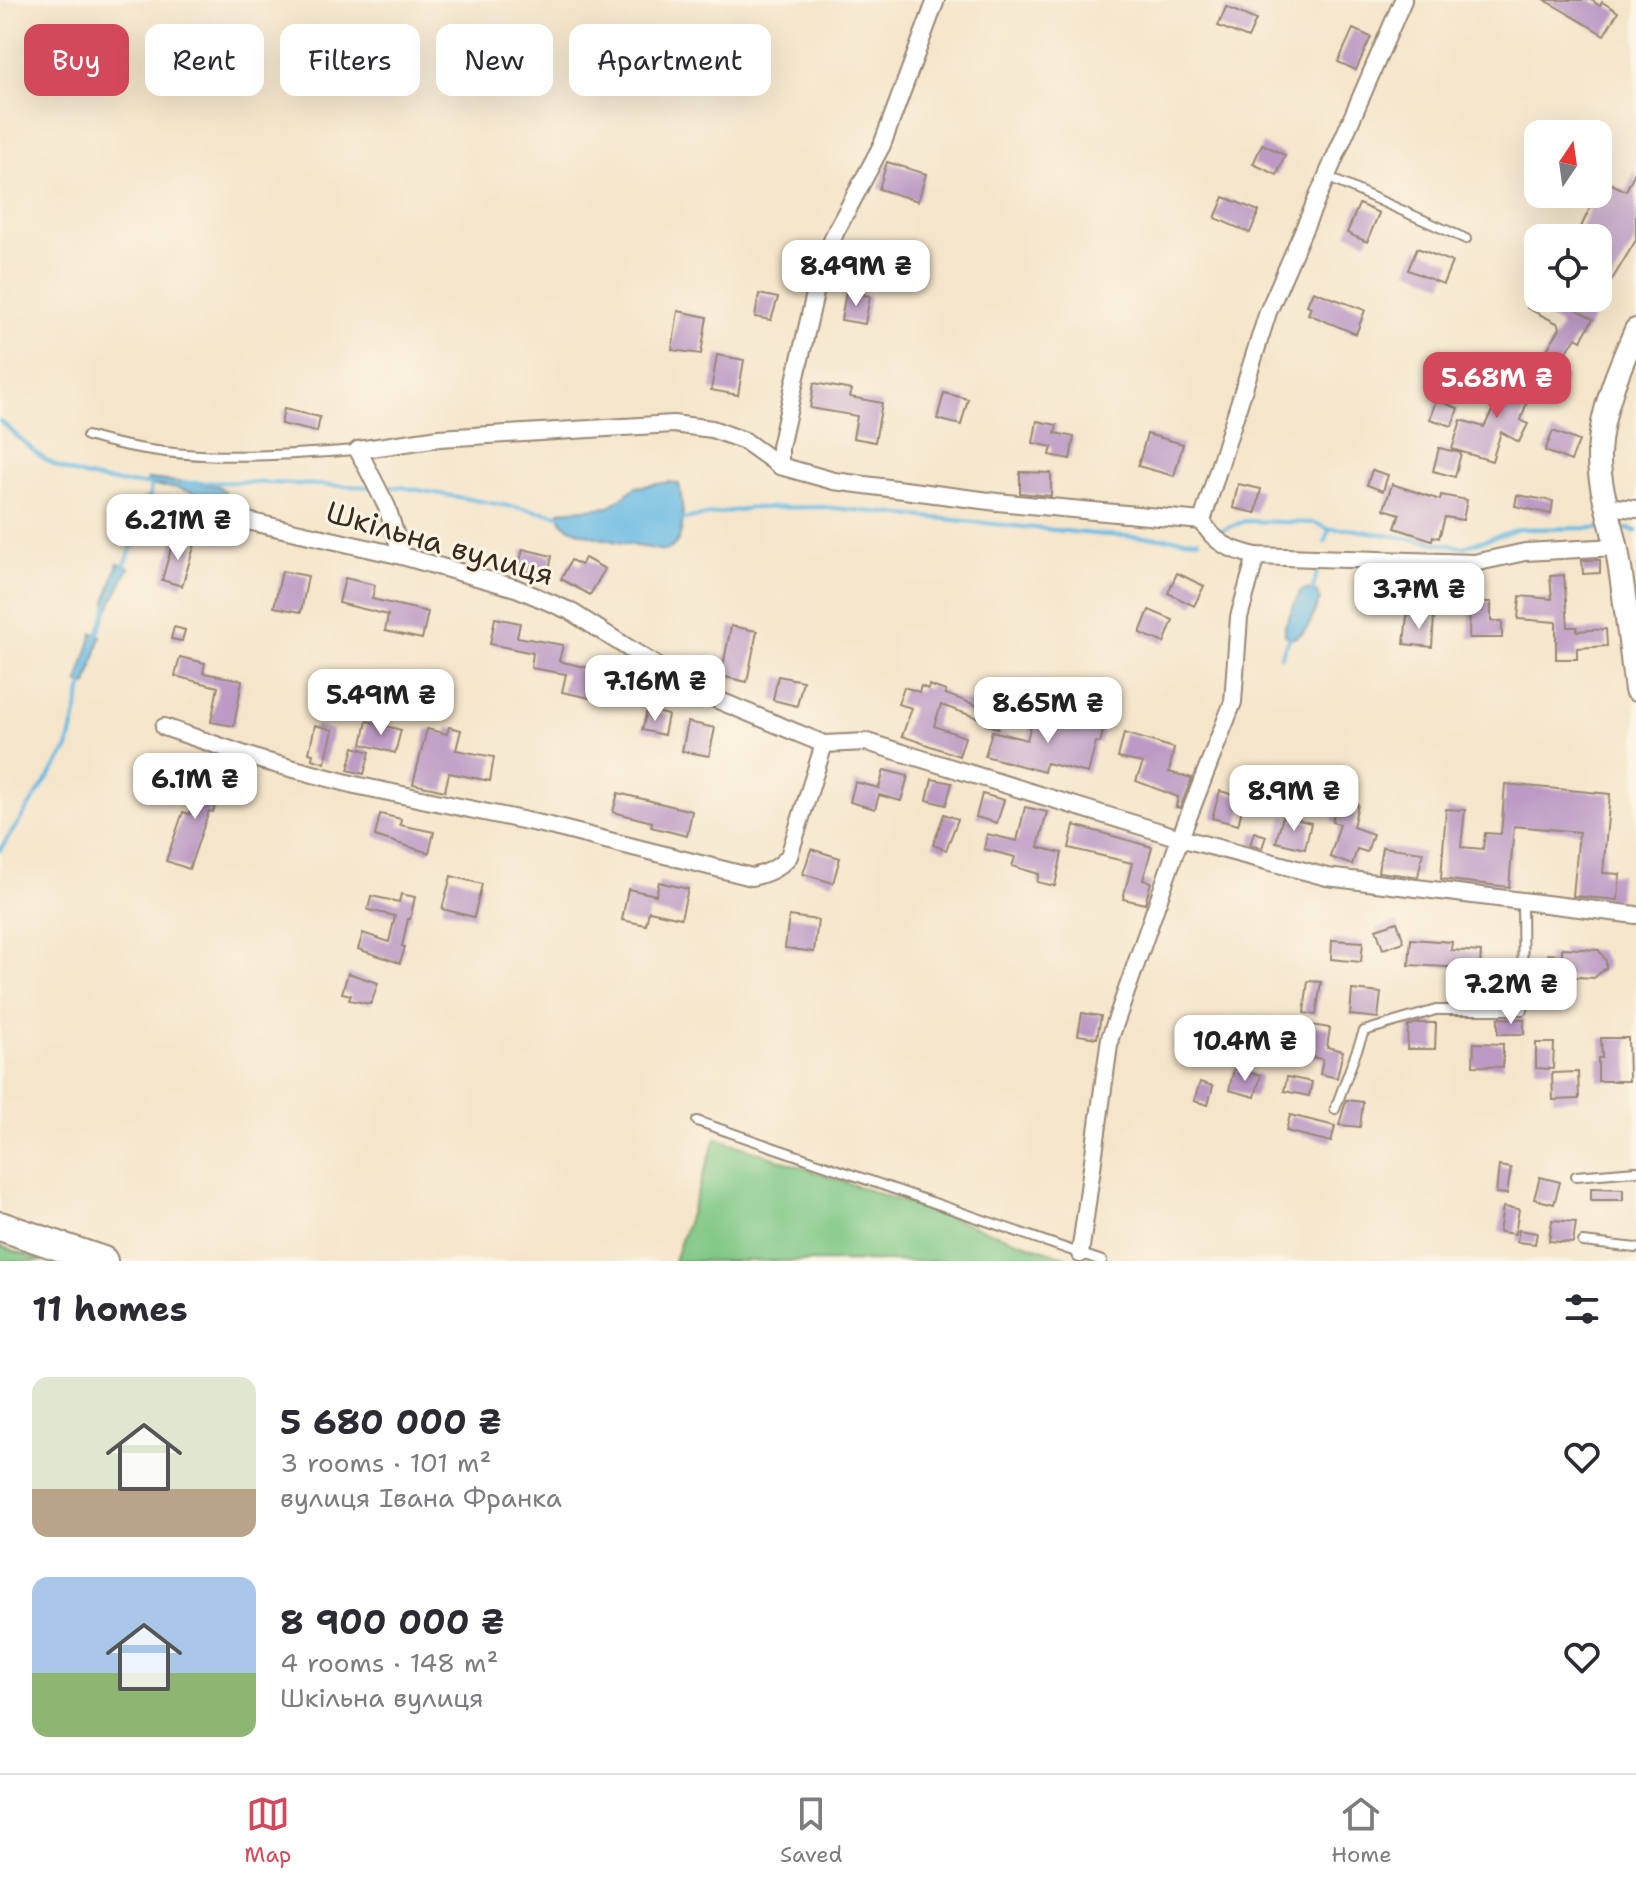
<!DOCTYPE html>
<meta charset="utf-8">
<style>
:root{--surface:#fff;--page:#f2f2f3;--text:#2b2b33;--muted:#7c7c81;--line:#e1e1e2;--accent:#d1495b}
body{margin:0;font-family:"Shantell Sans",sans-serif;background:var(--page);color:var(--text);height:100vh;display:flex;flex-direction:column;font-size:30px;white-space:nowrap}
*{box-sizing:border-box;margin:0}
p{font-size:26px;color:var(--muted)}
.icon{flex:none;width:44px;height:44px;fill:none;stroke:currentColor;stroke-width:2;stroke-linecap:round;stroke-linejoin:round}
.map{position:relative;height:1261px;overflow:hidden}
.panel{display:flex;flex-direction:column;background:var(--surface);flex:1}
.panel>*{flex:none}
.banner{position:absolute;left:24px;top:24px;width:800px;height:72px;display:flex;gap:16px}
.needle{width:52px;rotate:13deg}
.buttons{position:absolute;left:1524px;top:120px;display:grid;gap:16px}
.buttons a{display:grid;place-items:center;width:88px;height:88px;border-radius:16px;background:var(--surface);box-shadow:0 8px 32px #0002;font-size:40px}
.price{position:absolute;translate:-50% -68px;padding:0 18px;border-radius:16px;background:#fff;color:#222;font-size:26px;line-height:52px;filter:drop-shadow(0 2px 4px #0008)}
.price::after{content:'';position:absolute;left:50%;top:48px;width:24px;height:18px;margin-left:-12px;background:inherit;clip-path:polygon(0 0,100% 0,50% 100%)}
.price.on{background:var(--accent);color:#fff}
ul{padding:0;list-style:none}
li{display:flex;align-items:center;gap:24px;height:200px;padding:0 32px}
li span{display:grid;place-items:center;flex:none;width:224px;height:160px;border-radius:16px;color:#555}
li>.icon{margin-inline-start:auto}
span .icon{width:96px;height:96px;fill:#fffc;stroke-width:1}
li b{font-size:34px}
h2{display:flex;justify-content:space-between;align-items:center;height:96px;padding:0 32px;font-size:34px}
.tag{padding:0 28px;border-radius:16px;background:var(--surface);box-shadow:0 8px 32px #0002;font-size:28px;line-height:72px}
.tag.on{background:var(--accent);color:#fff}
.tabs{display:flex;justify-content:space-around;align-items:center;height:112px;border-top:2px solid var(--line);background:var(--surface);font-size:22px;color:var(--muted)}
.tabs a{display:grid;justify-items:center;gap:4px}
.tabs .on{color:var(--accent)}
.map>svg:first-child{display:block}
</style>
<div class="map">
<svg width="1636" height="1261" viewBox="0 0 1636 1261">
<rect width="100%" height="100%" fill="#fcf5e5"/>
<filter id="ink" filterUnits="userSpaceOnUse"><feTurbulence type="fractalNoise" baseFrequency=".0125" numOctaves="2"/><feDisplacementMap in="SourceGraphic" scale="16" xChannelSelector="R" yChannelSelector="G"/><feConvolveMatrix kernelMatrix="1 2 1 2 8 2 1 2 1" color-interpolation-filters="sRGB"/></filter>
<filter id="wash" filterUnits="userSpaceOnUse"><feTurbulence type="fractalNoise" baseFrequency=".006" numOctaves="4" result="noise"/><feDisplacementMap in="SourceGraphic" scale="32" xChannelSelector="R" yChannelSelector="G"/><feGaussianBlur stdDeviation="1.8" result="paint"/><feColorMatrix in="noise" values="0 0 0 0 0 0 0 0 0 0 0 0 0 0 0 0 0 1.4 0 .05"/><feComposite in="paint" operator="in"/></filter>
<g filter="url(#wash)">
<rect width="100%" height="100%" fill="#f5e5ca"/>
<g fill="#7cc683" stroke="#5c7850" stroke-width="2">
<polygon points="716,1138 1076,1261 674,1261"/>
<polygon points="0,1246 44,1261 0,1261"/>
</g>
<g fill="#68bae3" stroke="#527280" stroke-width="2">
<polygon points="148,479 218,486 225,491 224,497 216,499 177,488 147,485"/>
<path d="M670,482L679,484C683,504 689,543 665,551C644,547 577,537 563,523C559,519 560,516 560,511L609,507L636,487Z"/>
<path d="M146,498L154,499C156,518 150,535 135,547L131,546C128,531 133,507 146,498Z"/>
<polygon points="118,563 129,568 108,610 106,602"/>
<path d="M1305,589L1316,591L1320,599C1313,614 1310,633 1293,638L1285,635V626L1300,592Z"/>
<polygon points="93,633 101,636 87,685 78,682"/>
</g>
<g fill="none" stroke-linecap="round" stroke-linejoin="round">
<g stroke="#68bae3" stroke-width="4">
<path d="M0,421C16,434 31,451 48,461C77,479 119,484 151,484"/>
<polyline points="184,483 243,482 371,487"/>
<polyline points="384,487 401,487 565,516"/>
<polyline points="149,502 151,484"/>
<polyline points="677,520 751,508 824,507 1105,535 1199,540"/>
<polyline points="1626,529 1636,531"/>
<polyline points="1220,531 1245,521 1315,523 1329,529 1350,529 1463,547 1519,529 1601,528"/>
<polyline points="1325,542 1329,529"/>
<polyline points="123,569 133,544"/>
<polyline points="1312,593 1318,568"/>
<polyline points="96,640 109,603"/>
<polyline points="1281,656 1292,633"/>
<polyline points="0,850 68,748 84,679"/>
</g>
</g>
<g id="blocks">
<g fill="#bc9ac5">
<polygon points="1545,0 1591,0 1600,6 1602,2 1618,12 1604,35"/>
<polygon points="1226,7 1256,20 1248,38 1218,26"/>
<polygon points="1353,29 1371,37 1356,70 1338,62"/>
<polygon points="1262,144 1285,155 1277,175 1253,164"/>
<polygon points="887,162 926,174 918,201 879,189"/>
<polygon points="1636,170 1636,240 1598,303 1598,254 1607,239 1581,227 1603,180 1626,191"/>
<polygon points="1224,197 1259,211 1250,233 1215,218"/>
<polygon points="1359,204 1379,213 1367,242 1347,233"/>
<polygon points="1417,248 1452,262 1443,284 1408,270"/>
<polygon points="1313,291 1365,310 1356,334 1308,314 1311,307 1307,305"/>
<polygon points="846,292 870,296 865,324 841,320"/>
<polygon points="759,294 778,298 771,320 755,317"/>
<polygon points="1533,298 1557,298 1593,319 1581,340 1576,337 1555,372 1566,376 1562,387 1535,378 1542,358 1560,328 1559,324 1527,308"/>
<polygon points="678,311 707,317 701,354 672,350"/>
<polygon points="717,355 744,360 738,395 711,390"/>
<polygon points="1506,371 1534,380 1521,420 1528,424 1519,442 1501,432 1492,461 1452,449 1461,420 1484,427 1495,405"/>
<polygon points="814,383 852,390 850,397 882,403 875,442 853,438 857,416 810,408"/>
<polygon points="944,393 968,399 961,425 937,419"/>
<polygon points="1436,400 1458,408 1452,426 1430,419"/>
<polygon points="284,409 320,417 317,432 281,424"/>
<polygon points="1037,421 1057,425 1055,433 1074,437 1070,459 1050,455 1052,447 1033,443"/>
<polygon points="1553,431 1579,441 1571,461 1545,451"/>
<polygon points="1147,434 1183,444 1174,476 1138,466"/>
<polygon points="1439,448 1461,453 1455,477 1433,471"/>
<polygon points="1372,470 1388,475 1383,491 1367,485"/>
<polygon points="1020,472 1051,473 1051,496 1020,493"/>
<polygon points="1238,484 1261,489 1256,513 1233,508"/>
<polygon points="1392,484 1440,500 1441,495 1467,500 1463,520 1445,517 1439,538 1433,536 1432,540 1395,528 1400,514 1384,509"/>
<polygon points="1517,495 1553,501 1551,514 1515,506"/>
<polygon points="174,538 195,544 182,586 162,580"/>
<polygon points="523,549 552,556 548,576 518,569"/>
<polygon points="585,558 605,569 590,595 561,579 571,560 581,565"/>
<polygon points="1582,560 1600,560 1600,573 1583,574"/>
<polygon points="282,571 308,576 301,612 274,607"/>
<polygon points="1177,573 1204,586 1194,606 1168,593"/>
<polygon points="1460,574 1475,574 1474,593 1459,593"/>
<polygon points="1564,575 1568,627 1577,627 1577,631 1606,629 1607,646 1577,648 1577,659 1556,659 1556,622 1518,619 1520,596 1552,599 1550,576"/>
<polygon points="345,578 375,585 372,599 428,612 422,639 385,631 388,615 339,603"/>
<polygon points="1470,602 1491,602 1491,621 1502,621 1502,638 1469,638"/>
<polygon points="1149,610 1173,620 1164,643 1140,633"/>
<polygon points="1407,615 1434,617 1432,647 1404,644"/>
<polygon points="495,618 520,623 517,637 563,645 559,661 597,670 590,698 562,692 566,674 531,668 533,653 490,644"/>
<polygon points="731,626 757,631 747,682 721,676"/>
<polygon points="174,627 185,630 182,641 171,639"/>
<polygon points="180,657 205,663 203,673 242,680 234,726 211,722 218,687 175,676"/>
<polygon points="778,676 803,681 797,706 773,700"/>
<polygon points="929,685 946,691 945,694 990,710 991,704 1003,707 998,728 986,725 987,721 941,705 934,726 965,737 959,756 902,736 912,708 898,704 904,687 919,692 921,686 928,689"/>
<polygon points="647,710 668,715 664,735 642,730"/>
<polygon points="1035,710 1103,731 1100,743 1096,742 1088,773 1046,763 1044,772 985,756 992,731 1027,740"/>
<polygon points="367,721 401,730 395,753 362,744"/>
<polygon points="688,722 715,728 709,756 682,751"/>
<polygon points="315,725 333,730 325,763 312,759 313,754 309,753"/>
<polygon points="449,727 461,730 456,750 494,757 490,781 449,773 445,791 413,784 427,729 447,734"/>
<polygon points="1124,733 1174,748 1169,772 1192,778 1180,808 1176,807 1178,797 1136,781 1143,763 1118,758"/>
<polygon points="354,747 370,752 364,774 348,770"/>
<polygon points="884,770 908,776 901,801 879,795 875,809 850,802 855,782 879,788"/>
<polygon points="202,772 224,779 213,812 209,811 189,869 166,861 183,812 189,814"/>
<polygon points="1265,778 1281,784 1273,806 1257,801"/>
<polygon points="932,779 952,783 946,805 927,800"/>
<polygon points="1505,784 1610,794 1603,873 1620,874 1618,900 1573,896 1579,832 1514,826 1509,887 1441,879 1446,809 1465,810 1461,847 1483,849 1485,833 1501,834"/>
<polygon points="1220,791 1245,798 1238,825 1212,818"/>
<polygon points="618,793 692,811 687,836 651,827 652,822 613,812"/>
<polygon points="982,794 1004,800 997,823 976,817"/>
<polygon points="1337,800 1358,804 1353,827 1373,834 1367,852 1357,849 1352,865 1330,857 1340,824 1332,822"/>
<polygon points="1025,807 1047,812 1038,847 1062,853 1055,886 1037,882 1039,874 1012,866 1015,857 984,849 987,834 1017,841"/>
<polygon points="380,814 401,819 400,825 434,832 429,853 375,836"/>
<polygon points="944,814 958,819 946,850 933,845"/>
<polygon points="1283,816 1311,823 1305,849 1276,842"/>
<polygon points="1074,825 1152,847 1143,880 1151,882 1145,904 1123,899 1132,863 1069,848"/>
<polygon points="1254,832 1266,836 1262,848 1250,845"/>
<polygon points="1382,847 1423,852 1418,877 1378,872"/>
<polygon points="811,849 840,858 833,883 803,874"/>
<polygon points="451,876 482,884 474,917 442,909"/>
<polygon points="659,882 688,889 681,918 649,911 646,925 622,920 628,889 656,895"/>
<polygon points="401,894 415,897 410,919 408,919 402,946 405,947 400,963 358,949 363,933 389,942 395,916 368,910 371,896 399,902"/>
<polygon points="789,916 818,920 814,952 785,948"/>
<polygon points="1397,922 1404,942 1383,949 1376,929"/>
<polygon points="1411,939 1452,942 1451,950 1481,952 1479,981 1464,980 1465,968 1409,965"/>
<polygon points="1332,940 1363,942 1361,962 1331,959"/>
<polygon points="1562,948 1599,950 1606,961 1606,968 1594,978 1560,976 1561,971 1546,970 1548,954 1562,955"/>
<polygon points="348,973 378,983 371,1004 349,1000 351,995 342,993"/>
<polygon points="1308,981 1321,982 1316,1015 1304,1013"/>
<polygon points="1352,990 1381,993 1378,1018 1350,1015"/>
<polygon points="1082,1013 1101,1016 1097,1038 1078,1035"/>
<polygon points="1498,1018 1524,1019 1524,1034 1498,1034"/>
<polygon points="1418,1023 1436,1023 1435,1049 1407,1049 1408,1026"/>
<polygon points="1311,1025 1330,1028 1327,1047 1343,1051 1337,1078 1320,1074 1323,1059 1287,1053 1290,1034 1309,1037"/>
<polygon points="1601,1038 1628,1038 1629,1081 1598,1081 1598,1058 1602,1058"/>
<polygon points="1474,1043 1503,1044 1503,1067 1473,1066"/>
<polygon points="1536,1043 1554,1043 1553,1069 1536,1068"/>
<polygon points="1234,1069 1261,1075 1255,1097 1229,1090"/>
<polygon points="1578,1072 1579,1099 1553,1100 1552,1073"/>
<polygon points="1287,1077 1312,1082 1309,1096 1284,1091"/>
<polygon points="1200,1082 1213,1086 1208,1105 1194,1101"/>
<polygon points="1346,1100 1363,1102 1360,1127 1339,1125"/>
<polygon points="1290,1115 1335,1126 1331,1142 1286,1131"/>
<polygon points="1499,1166 1511,1168 1507,1194 1496,1193"/>
<polygon points="1540,1177 1560,1182 1554,1204 1534,1199"/>
<polygon points="1591,1188 1623,1189 1623,1200 1591,1200"/>
<polygon points="1503,1207 1519,1209 1515,1234 1499,1232"/>
<polygon points="1552,1220 1576,1222 1573,1243 1549,1241"/>
<polygon points="1519,1230 1537,1233 1535,1244 1517,1242"/>
</g>
</g>
</g>
<g filter="url(#ink)">
<use href="#blocks" fill-opacity="0" stroke="#988874" stroke-width="2"/>
<g fill="none" stroke-linecap="round" stroke-linejoin="round">
<defs>
<g id="lane">
<polyline points="1327,177 1466,239"/>
<path d="M87,436C182,464 261,456 358,450"/>
<polyline points="1335,1109 1364,1031 1436,1010 1523,1010 1522,900"/>
<polyline points="697,1121 1102,1261"/>
<polyline points="1576,1176 1636,1171"/>
<polyline points="1583,1242 1636,1248"/>
</g>
<g id="street">
<polyline points="780,466 780,447 821,267 836,231 882,145 936,0"/>
<polyline points="1604,506 1636,509"/>
<polyline points="230,517 402,556 516,588 570,611 696,691 824,744 867,742 1180,838 1327,877 1636,915"/>
<polyline points="1202,521 1268,312 1403,0"/>
<path d="M402,556L387,507L358,450L439,438L673,424L712,429L745,441L780,466L834,481L997,502L1202,521C1215,544 1231,550 1256,556L1474,563L1525,552L1616,547"/>
<path d="M164,727L260,760L355,785L546,825L752,877C768,873 778,869 789,856L824,744"/>
<polyline points="1080,1254 1110,1038 1180,838 1233,702 1239,617 1256,556"/>
</g>
<path id="secondary" d="M1636,330C1619,368 1601,411 1599,453C1598,487 1611,517 1617,550C1625,596 1630,643 1636,690"/>
<polyline id="highway" points="0,1226 103,1261"/>
</defs>
<use href="#lane" stroke="#988874" stroke-width="12"/>
<use href="#street" stroke="#988874" stroke-width="20"/>
<use href="#secondary" stroke="#988874" stroke-width="26"/>
<use href="#highway" stroke="#988874" stroke-width="32"/>
<use href="#lane" stroke="#fff" stroke-width="8"/>
<use href="#street" stroke="#fff" stroke-width="16"/>
<use href="#secondary" stroke="#fff" stroke-width="22"/>
<use href="#highway" stroke="#fff" stroke-width="28"/>
</g>
</g>
<g text-anchor="middle" dominant-baseline="central" stroke-width="6" stroke-linejoin="round" paint-order="stroke">
<g font-size="30" fill="#3b2a1e" stroke="#fcf5e5">
<text transform="translate(440 543) rotate(16)">Шкільна вулиця</text>
</g>
</g>
</svg>
<div class="buttons">
<a><svg class="needle" viewBox="-14 -14 28 28"><path d="M0-13l5 13h-10z" fill="#e53935"/><path d="M0 13l5-13h-10z" fill="#7c7c81"/></svg></a>
<a><svg class="icon" aria-label="locate" viewBox="0 0 24 24"><circle cx="12" cy="12" r="6"/><path d="M12 2v4M12 18v4M2 12h4M18 12h4"/></svg></a>
</div>
<b class="price" style="left:856px;top:308px">8.49M ₴</b>
<b class="price on" style="left:1497px;top:420px">5.68M ₴</b>
<b class="price" style="left:178px;top:562px">6.21M ₴</b>
<b class="price" style="left:1419px;top:631px">3.7M ₴</b>
<b class="price" style="left:655px;top:723px">7.16M ₴</b>
<b class="price" style="left:381px;top:737px">5.49M ₴</b>
<b class="price" style="left:1048px;top:745px">8.65M ₴</b>
<b class="price" style="left:195px;top:821px">6.1M ₴</b>
<b class="price" style="left:1294px;top:833px">8.9M ₴</b>
<b class="price" style="left:1511px;top:1026px">7.2M ₴</b>
<b class="price" style="left:1245px;top:1083px">10.4M ₴</b>
<div class="banner">
<a class="tag on">Buy</a>
<a class="tag">Rent</a>
<a class="tag">Filters</a>
<a class="tag">New</a>
<a class="tag">Apartment</a>
</div>
</div>
<section class="panel">
<h2>11 homes<svg class="icon" aria-label="filters" viewBox="0 0 24 24"><path d="M4 7h16M4 17h16"/><circle cx="9" cy="7" r="2"/><circle cx="15" cy="17" r="2"/></svg></h2>
<ul>
<li><span style="background:linear-gradient(#dfe7d0 70%,#b9a48a 0)"><svg class="icon" aria-label="home" viewBox="0 0 24 24"><path d="M3 11l9-7 9 7M6 9v11h12V9"/></svg></span><div><b>5 680 000 ₴</b><p>3 rooms · 101 m²</p><p>вулиця Івана Франка</p></div><svg class="icon" aria-label="heart" viewBox="0 0 24 24"><path d="M12 20l-8-8c-3-5 5-10 8-4 3-6 11-1 8 4z"/></svg></li>
<li><span style="background:linear-gradient(#a9c7e8 60%,#8fb573 0)"><svg class="icon" aria-label="home" viewBox="0 0 24 24"><path d="M3 11l9-7 9 7M6 9v11h12V9"/></svg></span><div><b>8 900 000 ₴</b><p>4 rooms · 148 m²</p><p>Шкільна вулиця</p></div><svg class="icon" aria-label="heart" viewBox="0 0 24 24"><path d="M12 20l-8-8c-3-5 5-10 8-4 3-6 11-1 8 4z"/></svg></li>
</ul>
</section>
<nav class="tabs">
<a class="on"><svg class="icon" aria-label="map" viewBox="0 0 24 24"><path d="M3 6l6-2 6 2 6-2v14l-6 2-6-2-6 2zM9 4v14M15 6v14"/></svg>Map</a>
<a><svg class="icon" aria-label="saved" viewBox="0 0 24 24"><path d="M7 4h10v16l-5-4-5 4z"/></svg>Saved</a>
<a><svg class="icon" aria-label="home" viewBox="0 0 24 24"><path d="M3 11l9-7 9 7M6 9v11h12V9"/></svg>Home</a>
</nav>
